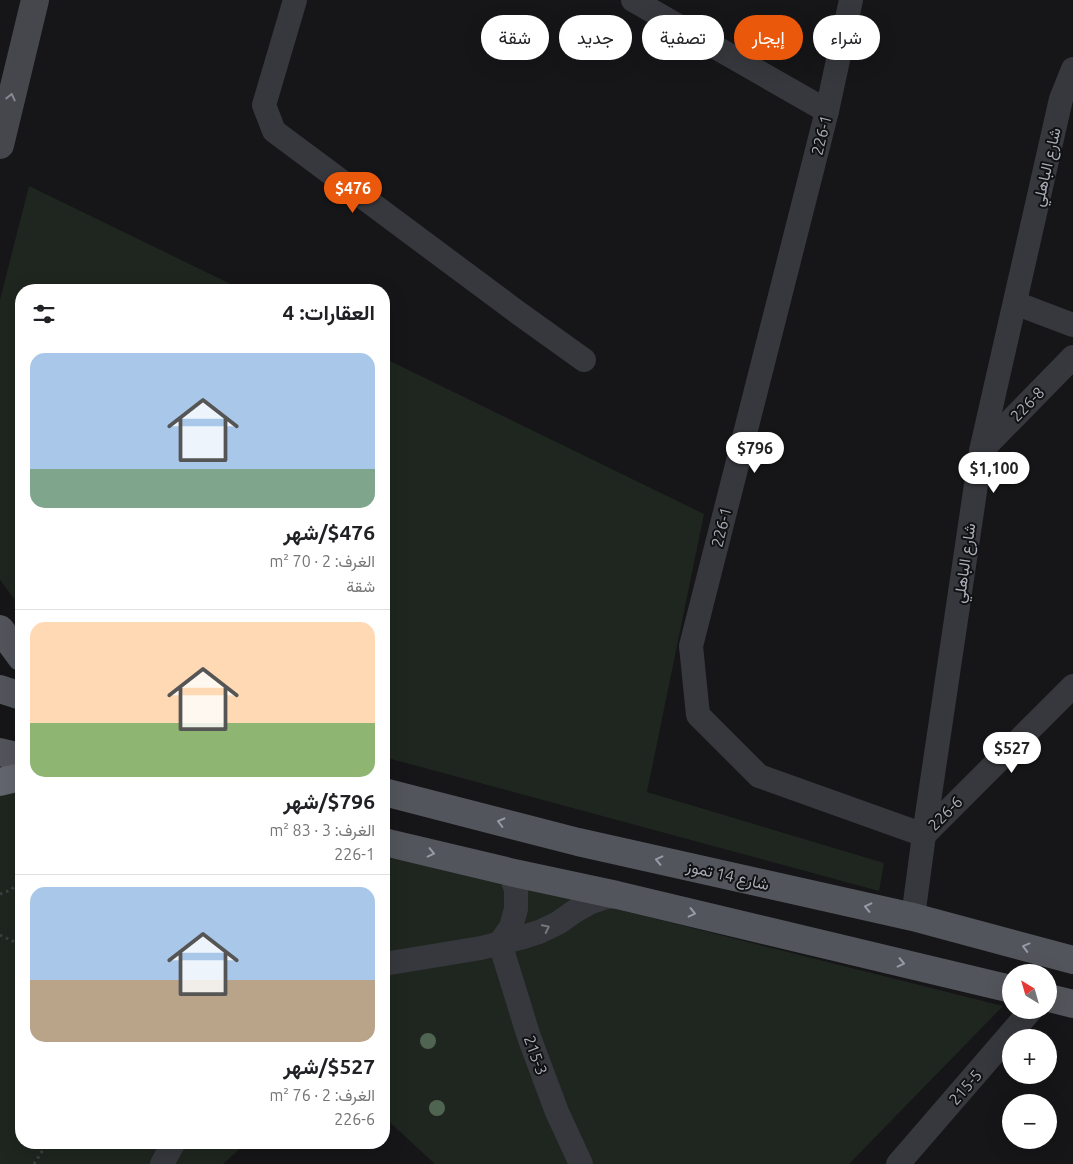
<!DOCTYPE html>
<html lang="ar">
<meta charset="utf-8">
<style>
:root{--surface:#fff;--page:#f2f2f2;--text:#202124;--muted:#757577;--line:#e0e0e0;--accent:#ea580c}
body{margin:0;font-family:Ubuntu,Vazirmatn,sans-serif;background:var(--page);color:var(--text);direction:rtl;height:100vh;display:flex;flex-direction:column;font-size:19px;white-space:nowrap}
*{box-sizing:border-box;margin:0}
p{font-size:16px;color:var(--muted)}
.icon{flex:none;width:28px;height:28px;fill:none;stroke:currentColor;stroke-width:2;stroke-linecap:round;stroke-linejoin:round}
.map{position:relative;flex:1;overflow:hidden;direction:ltr}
.sheet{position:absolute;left:15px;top:284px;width:375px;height:865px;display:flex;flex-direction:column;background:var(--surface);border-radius:20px;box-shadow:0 5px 20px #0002;direction:rtl}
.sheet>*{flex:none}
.guide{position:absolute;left:405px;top:15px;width:475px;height:45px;direction:rtl;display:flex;gap:10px}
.needle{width:32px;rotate:323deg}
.tools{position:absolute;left:1002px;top:964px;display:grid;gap:10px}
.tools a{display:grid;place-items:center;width:55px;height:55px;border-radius:50%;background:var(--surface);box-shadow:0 5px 20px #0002;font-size:25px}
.price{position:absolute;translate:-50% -42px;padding:0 11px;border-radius:18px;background:#fff;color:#222;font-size:16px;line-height:32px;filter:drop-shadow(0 1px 2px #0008)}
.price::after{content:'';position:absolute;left:50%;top:30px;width:15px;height:11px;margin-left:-8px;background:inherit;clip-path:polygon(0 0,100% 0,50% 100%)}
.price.on{background:var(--accent);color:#fff}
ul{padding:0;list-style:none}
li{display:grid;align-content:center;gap:10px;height:265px;padding:0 15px}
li+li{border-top:1px solid var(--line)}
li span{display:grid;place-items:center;height:155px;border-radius:15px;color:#555}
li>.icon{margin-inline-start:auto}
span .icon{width:90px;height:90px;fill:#fffc;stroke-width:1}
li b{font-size:21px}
h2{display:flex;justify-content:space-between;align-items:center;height:60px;padding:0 15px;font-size:21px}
.tag{padding:0 18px;border-radius:22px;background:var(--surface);box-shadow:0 5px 20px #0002;font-size:18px;line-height:45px}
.tag.on{background:var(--accent);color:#fff}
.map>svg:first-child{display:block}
</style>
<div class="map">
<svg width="1073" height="1164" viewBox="0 0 1073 1164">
<rect width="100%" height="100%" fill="#161618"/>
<g fill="#1e261f">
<polygon points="29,186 243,290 21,290 21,608 0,580 0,300"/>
<polygon points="384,358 704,514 647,792 884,863 879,891 384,757"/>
<polygon points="17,791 21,791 21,1142 246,1143 223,1164 0,1164 0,795"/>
<polygon points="384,857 489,877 1003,1006 849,1164 435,1164 384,1117"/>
</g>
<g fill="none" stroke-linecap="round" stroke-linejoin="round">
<g stroke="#3d3f44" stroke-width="3" stroke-dasharray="2.5 4" stroke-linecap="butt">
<polyline points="0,894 11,890 21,879"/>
<polyline points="0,935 21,945"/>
<polyline points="34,1164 48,1142"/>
</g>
<g stroke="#37383d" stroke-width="24">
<polyline points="295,0 264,105 274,131 513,309 584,360"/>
<polyline points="633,0 827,111"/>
<polyline points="851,0 827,111 691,646 698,715 759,776 924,835 1073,686"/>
<polyline points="1015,303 1073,325"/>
<polyline points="981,451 1073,357"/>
<polyline points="913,917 924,835 981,451 1061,99 1073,69"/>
<polyline points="500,943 529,1037 557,1112 581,1164"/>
<polyline points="500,943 511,927 516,909 516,890 510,872"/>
<polyline points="384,964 481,948 520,938 539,932 558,923 575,911 589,903 603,898 617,895"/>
<polyline points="162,1164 174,1142"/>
<polyline points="898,1164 1031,1010"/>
</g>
<polyline stroke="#45474d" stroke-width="28" points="0,145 35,0"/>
<g stroke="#53555c" stroke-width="28">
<polyline points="0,629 21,657"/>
<polyline points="0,689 21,696"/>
<polyline points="0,752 21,757"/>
<polyline points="384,792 578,842 913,917 1073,960"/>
<polyline points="384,842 510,872 617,895 1011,989"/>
<polyline points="1049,998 1073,1004"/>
</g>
<polyline stroke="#63666e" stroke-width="28" points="0,782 21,777"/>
</g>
<g fill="#506452">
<circle cx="428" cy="1041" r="8"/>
<circle cx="437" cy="1108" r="8"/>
</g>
<defs><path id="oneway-chevron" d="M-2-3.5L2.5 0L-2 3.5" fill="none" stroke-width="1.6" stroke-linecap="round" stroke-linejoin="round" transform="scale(1.25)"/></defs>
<use stroke="#858993" href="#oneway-chevron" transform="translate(11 97) rotate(-77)"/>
<g stroke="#979ba6">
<use href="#oneway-chevron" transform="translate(501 822) rotate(-166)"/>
<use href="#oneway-chevron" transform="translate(431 853) rotate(13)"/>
<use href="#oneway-chevron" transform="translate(659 860) rotate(-167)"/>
<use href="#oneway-chevron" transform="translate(868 907) rotate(-167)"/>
<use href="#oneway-chevron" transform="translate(692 913) rotate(13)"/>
<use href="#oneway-chevron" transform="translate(1026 947) rotate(-165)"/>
<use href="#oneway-chevron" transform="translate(901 963) rotate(13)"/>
</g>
<use stroke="#757881" href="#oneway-chevron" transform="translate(546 928) rotate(-26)"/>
<g text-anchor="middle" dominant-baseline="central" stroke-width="4" stroke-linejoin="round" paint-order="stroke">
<g font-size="16" fill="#a8adb8" stroke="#111113">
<text transform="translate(821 135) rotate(-76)">226-1</text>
<text transform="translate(1046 167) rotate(-77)">شارع الباهلي</text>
<text transform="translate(1027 404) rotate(-46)">226-8</text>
<text transform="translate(721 527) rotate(-76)">226-1</text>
<text transform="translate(964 563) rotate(-82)">شارع الباهلي</text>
<text transform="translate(945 813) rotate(-45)">226-6</text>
<text transform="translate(728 875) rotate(13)">شارع 14 تموز</text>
<text transform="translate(536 1055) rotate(70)">215-3</text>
<text transform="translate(965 1087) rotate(-49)">215-5</text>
</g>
</g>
</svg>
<div class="tools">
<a><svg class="needle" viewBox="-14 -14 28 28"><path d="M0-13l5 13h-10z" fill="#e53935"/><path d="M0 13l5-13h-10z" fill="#757577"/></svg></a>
<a>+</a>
<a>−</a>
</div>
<b class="price on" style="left:353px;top:214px">$476</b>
<b class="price" style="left:755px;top:474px">$796</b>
<b class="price" style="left:994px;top:494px">$1,100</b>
<b class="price" style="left:1012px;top:774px">$527</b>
<div class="guide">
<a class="tag">شراء</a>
<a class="tag on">إيجار</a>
<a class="tag">تصفية</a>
<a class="tag">جديد</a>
<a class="tag">شقة</a>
</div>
<section class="sheet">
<h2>العقارات: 4<svg class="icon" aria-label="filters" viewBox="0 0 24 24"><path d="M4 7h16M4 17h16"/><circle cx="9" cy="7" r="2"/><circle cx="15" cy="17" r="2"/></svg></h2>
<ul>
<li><span style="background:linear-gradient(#a9c7e8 75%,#7fa58c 0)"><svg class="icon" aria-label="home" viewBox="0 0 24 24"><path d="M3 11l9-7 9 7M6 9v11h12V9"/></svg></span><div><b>$476/شهر</b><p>الغرف: 2 · 70 m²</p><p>شقة</p></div></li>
<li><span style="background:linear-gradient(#ffd9b3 65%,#8fb573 0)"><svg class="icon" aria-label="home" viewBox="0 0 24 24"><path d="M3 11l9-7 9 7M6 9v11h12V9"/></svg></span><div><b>$796/شهر</b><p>الغرف: 3 · 83 m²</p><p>226-1</p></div></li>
<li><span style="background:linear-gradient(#a9c7e8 60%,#b9a48a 0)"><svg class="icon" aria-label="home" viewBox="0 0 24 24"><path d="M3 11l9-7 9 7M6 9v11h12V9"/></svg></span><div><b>$527/شهر</b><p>الغرف: 2 · 76 m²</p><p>226-6</p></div></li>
</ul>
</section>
</div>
